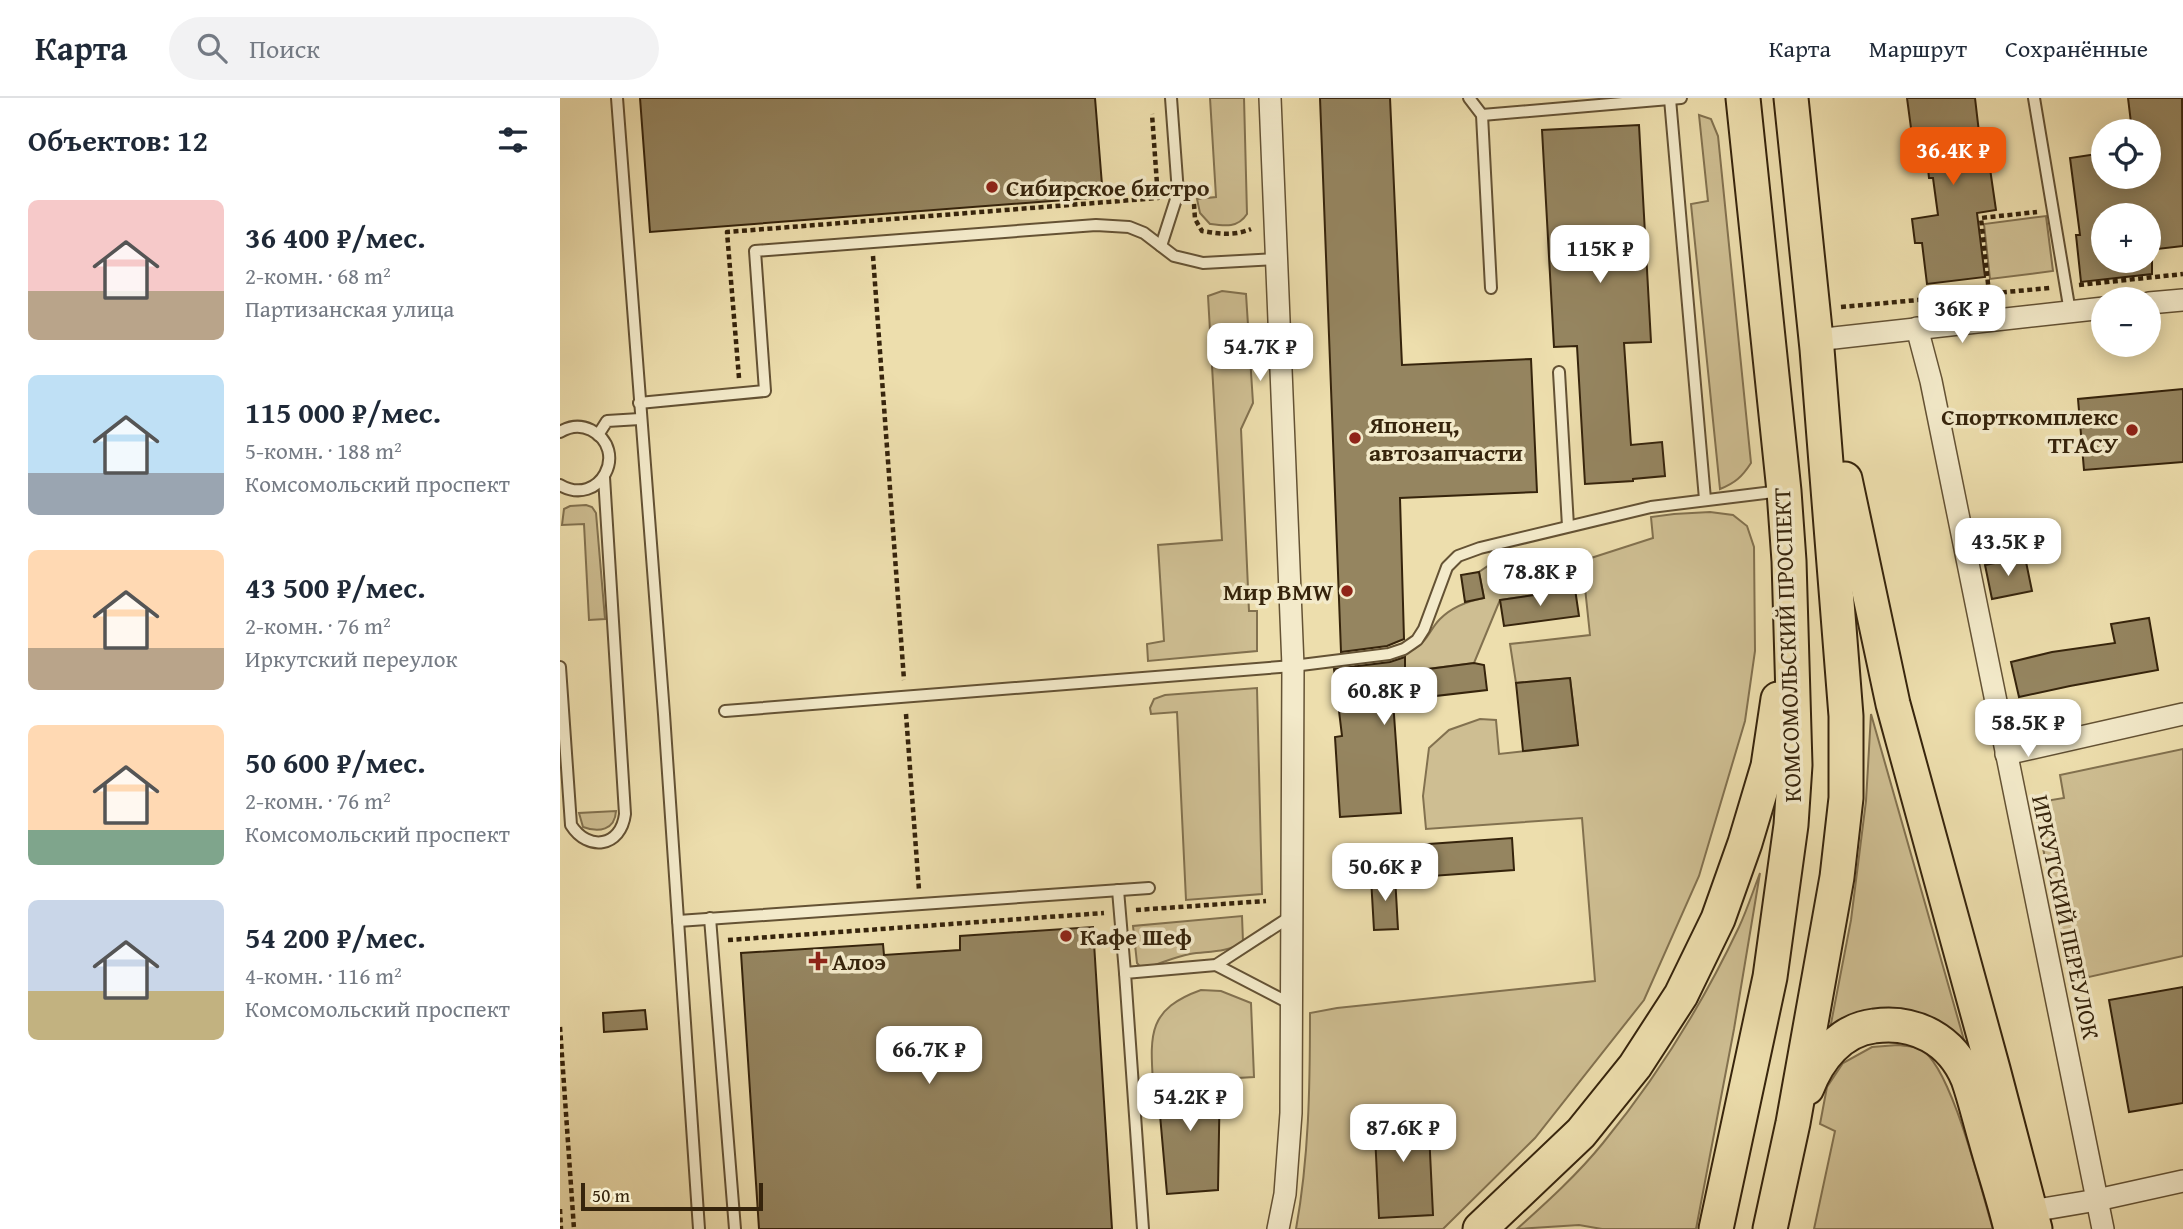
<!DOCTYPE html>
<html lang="ru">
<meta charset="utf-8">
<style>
:root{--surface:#fff;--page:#f2f2f3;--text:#1f2937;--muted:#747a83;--line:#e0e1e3;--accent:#ea580c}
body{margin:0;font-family:"Gentium Book Plus",serif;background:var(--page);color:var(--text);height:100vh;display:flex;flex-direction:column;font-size:26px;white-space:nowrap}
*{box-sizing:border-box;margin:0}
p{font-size:23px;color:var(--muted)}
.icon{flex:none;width:38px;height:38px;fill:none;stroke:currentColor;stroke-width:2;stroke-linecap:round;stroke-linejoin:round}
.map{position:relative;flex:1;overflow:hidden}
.details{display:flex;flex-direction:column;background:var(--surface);width:560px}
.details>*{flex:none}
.fabs{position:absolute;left:1531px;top:21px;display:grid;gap:14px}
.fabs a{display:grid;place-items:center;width:70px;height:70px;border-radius:50%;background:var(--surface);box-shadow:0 4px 18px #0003;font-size:35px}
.scale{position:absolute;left:21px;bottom:18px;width:182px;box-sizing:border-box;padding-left:7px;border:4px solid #36240c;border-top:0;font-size:19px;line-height:24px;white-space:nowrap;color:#36240c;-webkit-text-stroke:5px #f3eaca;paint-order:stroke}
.price{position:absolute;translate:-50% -60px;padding:0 16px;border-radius:14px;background:#fff;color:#222;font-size:23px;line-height:46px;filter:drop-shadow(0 2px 4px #0008)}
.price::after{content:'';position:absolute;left:50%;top:42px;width:21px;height:16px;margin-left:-10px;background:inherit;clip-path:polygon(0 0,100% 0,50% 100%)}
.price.active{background:var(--accent);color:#fff}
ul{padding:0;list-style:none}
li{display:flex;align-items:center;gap:21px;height:175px;padding:0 28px}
li span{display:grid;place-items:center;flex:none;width:196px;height:140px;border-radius:10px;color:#555}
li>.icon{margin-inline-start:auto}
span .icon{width:84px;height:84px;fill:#fffc;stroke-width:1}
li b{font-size:30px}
h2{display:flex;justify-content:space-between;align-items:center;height:84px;padding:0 28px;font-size:30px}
header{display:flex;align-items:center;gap:42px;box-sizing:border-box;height:98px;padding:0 35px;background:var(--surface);border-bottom:2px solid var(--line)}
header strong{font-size:33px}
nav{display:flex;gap:38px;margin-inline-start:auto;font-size:24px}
.search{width:490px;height:63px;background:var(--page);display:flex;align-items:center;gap:18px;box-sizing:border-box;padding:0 24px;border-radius:38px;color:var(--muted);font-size:26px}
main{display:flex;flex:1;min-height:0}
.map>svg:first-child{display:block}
</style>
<header>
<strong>Карта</strong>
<div class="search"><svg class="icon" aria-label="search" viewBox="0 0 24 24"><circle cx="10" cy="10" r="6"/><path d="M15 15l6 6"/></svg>Поиск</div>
<nav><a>Карта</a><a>Маршрут</a><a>Сохранённые</a></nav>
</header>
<main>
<section class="details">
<h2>Объектов: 12<svg class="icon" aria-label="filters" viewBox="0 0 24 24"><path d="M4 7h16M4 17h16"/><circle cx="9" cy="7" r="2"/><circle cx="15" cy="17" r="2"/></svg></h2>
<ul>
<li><span style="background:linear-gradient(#f6c9c9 65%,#b9a48a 0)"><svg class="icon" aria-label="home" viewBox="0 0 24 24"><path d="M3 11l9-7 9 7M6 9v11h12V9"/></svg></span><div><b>36 400 ₽/мес.</b><p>2-комн. · 68 m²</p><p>Партизанская улица</p></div></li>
<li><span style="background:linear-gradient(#bfe0f5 70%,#9aa5b1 0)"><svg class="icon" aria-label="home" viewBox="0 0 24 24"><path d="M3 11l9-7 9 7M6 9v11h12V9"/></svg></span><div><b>115 000 ₽/мес.</b><p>5-комн. · 188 m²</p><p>Комсомольский проспект</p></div></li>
<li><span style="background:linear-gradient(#ffd9b3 70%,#b9a48a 0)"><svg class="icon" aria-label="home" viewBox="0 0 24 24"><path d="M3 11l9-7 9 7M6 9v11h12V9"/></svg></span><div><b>43 500 ₽/мес.</b><p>2-комн. · 76 m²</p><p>Иркутский переулок</p></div></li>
<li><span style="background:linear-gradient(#ffd9b3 75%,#7fa58c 0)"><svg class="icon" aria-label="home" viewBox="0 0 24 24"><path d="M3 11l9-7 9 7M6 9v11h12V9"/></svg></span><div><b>50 600 ₽/мес.</b><p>2-комн. · 76 m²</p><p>Комсомольский проспект</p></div></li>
<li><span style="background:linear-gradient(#c9d6e8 65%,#c2b280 0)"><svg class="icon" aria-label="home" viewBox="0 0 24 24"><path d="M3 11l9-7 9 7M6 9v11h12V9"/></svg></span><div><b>54 200 ₽/мес.</b><p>4-комн. · 116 m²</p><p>Комсомольский проспект</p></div></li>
</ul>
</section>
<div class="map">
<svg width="1623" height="1131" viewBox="0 0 1623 1131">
<rect width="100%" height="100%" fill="#eddead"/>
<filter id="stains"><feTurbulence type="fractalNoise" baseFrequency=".00286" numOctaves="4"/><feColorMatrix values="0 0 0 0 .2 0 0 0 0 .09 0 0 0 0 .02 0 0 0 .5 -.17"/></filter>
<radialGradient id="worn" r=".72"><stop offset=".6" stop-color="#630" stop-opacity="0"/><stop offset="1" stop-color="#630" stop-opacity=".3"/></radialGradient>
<g fill="#cebe92" stroke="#82714f" stroke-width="2">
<path d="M650,0H684L687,116C678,130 665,128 650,126L640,115L637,101L656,99Z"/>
<path d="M1139,17L1151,21L1158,38L1191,365C1182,379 1175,385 1160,391L1131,106L1148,103Z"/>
<polygon points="1486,118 1493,173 1430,181 1424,126"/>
<polygon points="662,193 686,196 693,305 681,331 689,513 697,513 697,553 588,563 587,546 604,543 598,447 662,442 648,198"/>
<polygon points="26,407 32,409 36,415 45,521 29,522 24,426 2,427 4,411 10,408"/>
<path d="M1150,414L1173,417L1187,428L1194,449L1195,553L1185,623L1139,778L1084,902L975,1040L883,1131H736C749,1059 750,988 750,915L777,910L1035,883L1022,720L866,731L863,698L869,650L889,632L920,621L936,622L939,656L1018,647L1010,580L956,585L950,546L1030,537L1025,490L940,502L914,565L797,580L795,563C815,561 836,560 854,551C867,544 870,531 880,521C892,509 908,503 924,500L919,474L938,461L941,489L1093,440L1091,419L1114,416Z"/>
<polygon points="697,590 702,796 626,802 617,614 591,616 590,610 594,601 605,597"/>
<polygon points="1311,616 1408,956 1390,936 1269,936 1291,822 1306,703"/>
<polygon points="1623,651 1623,858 1529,879 1523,871 1510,873 1473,705 1504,700 1500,677"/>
<path d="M56,713C55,732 39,735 23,729L19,715Z"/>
<path d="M1200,775L1174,931L1136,1131H1042L1019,1127L957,1131C987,1104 1018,1076 1043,1045C1098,978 1142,907 1179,829C1187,812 1193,793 1200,775Z"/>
<path d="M682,818L683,844C666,855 649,853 630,856C613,859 598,867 582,871L577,865L573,828Z"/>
<path d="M641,892L661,893L691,905L694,979L593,985C590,936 588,911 641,892Z"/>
<path d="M1338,947C1345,948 1354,948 1360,951C1391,965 1422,1096 1433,1131H1254L1275,1033L1260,1026L1267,989L1283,965L1312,949Z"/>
</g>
<g fill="#958560" stroke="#36240c" stroke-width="2">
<polygon points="80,0 535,0 543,99 90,134"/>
<polygon points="760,0 830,0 842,267 971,261 977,394 840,400 844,541 827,548 781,554"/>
<polygon points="1347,0 1415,0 1420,43 1426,43 1436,112 1417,115 1425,179 1367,186 1362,145 1355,145 1352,121 1378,117 1373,80 1369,80 1365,43 1353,45"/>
<polygon points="1568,0 1622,0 1623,148 1589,152 1589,117 1544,117 1544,163 1592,163 1592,176 1521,184 1516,137 1520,137 1510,60 1544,55 1544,79 1589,79 1589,33 1572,33"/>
<polygon points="1079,27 1091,244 1064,245 1071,347 1102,344 1105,378 1073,381 1073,383 1025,386 1017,248 994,249 982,32"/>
<polygon points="1623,291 1623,364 1524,372 1518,301"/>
<polygon points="1465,459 1472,493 1432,501 1425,467"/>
<polygon points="919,474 924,500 905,504 901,477"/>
<polygon points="1015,491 1019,518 944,528 940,502"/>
<polygon points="1589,520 1598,572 1510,588 1459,599 1451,564 1492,554 1555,545 1551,526"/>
<polygon points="845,559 845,574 914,565 924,567 927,592 833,603 841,715 780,719 775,639 782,638 774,571 830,564"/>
<polygon points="1010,580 1018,647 963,653 956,585"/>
<polygon points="952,740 954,772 844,780 841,748"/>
<polygon points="835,778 838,831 814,832 811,780"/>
<polygon points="533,829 552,1131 199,1131 181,855 323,846 324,857 400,852 400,838"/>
<polygon points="1623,889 1623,1005 1569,1014 1549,902"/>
<polygon points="85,912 87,931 44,934 43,915"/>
<polygon points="660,977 658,1092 607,1096 597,983"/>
<polygon points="868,1013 873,1117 819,1120 814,1015"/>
</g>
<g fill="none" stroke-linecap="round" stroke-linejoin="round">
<defs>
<g id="lane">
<polyline points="57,0 104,616 139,1131"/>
<polyline points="909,0 922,17 931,190"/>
<polyline points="1474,0 1510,214"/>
<polyline points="1110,1 1145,401"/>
<polyline points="922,17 1121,0"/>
<polyline points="601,148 618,95 611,0"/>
<polyline points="999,274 1008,428"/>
<polyline points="79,305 205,293 195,153 536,127 569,129 584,135 614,158 643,165 716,161"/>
<path d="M0,334C10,328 21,327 31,332C70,352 40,410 0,387"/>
<polyline points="38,337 47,323 80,321"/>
<path d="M0,569L11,727C28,754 61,749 65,716L44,379"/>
<polyline points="165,613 733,568 829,556 844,551 857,542 864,531 887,469 898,458 920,450 1091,409 1221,393"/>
<polyline points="558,792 565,875"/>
<polyline points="150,820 175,1131"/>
<polyline points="118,823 589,790"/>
<polyline points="656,867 731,906"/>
<polyline points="583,1131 565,875 656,867 733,817"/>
</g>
<g id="street">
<polyline points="710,0 733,568 731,1015 725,1096 718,1131"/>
<polyline points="1589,205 1623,202"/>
<polyline points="1357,230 1371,283 1543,1131"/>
<polyline points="1256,242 1544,210"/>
<polyline points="1446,656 1623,616"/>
<polyline points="1460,1115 1537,1102 1623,1083"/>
</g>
<g id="primary">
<polyline points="1285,381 1333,606 1433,971 1475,1131"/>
<path d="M1247,990C1258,961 1280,932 1314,928C1355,922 1392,942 1408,981C1415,1001 1420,1023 1426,1043C1434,1072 1444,1101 1451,1131"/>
<polyline points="920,1131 1021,1035 1075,968 1121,897 1158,821 1185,745 1208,668 1218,601"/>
<polyline points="1156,1131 1210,879 1231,727 1235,667 1229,463 1224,393 1183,0"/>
<polyline points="1210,1131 1233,1025 1277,779 1286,700 1286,618 1257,251 1231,0"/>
</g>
</defs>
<use href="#lane" stroke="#645234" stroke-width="14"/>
<use href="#street" stroke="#645234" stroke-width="24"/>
<use href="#primary" stroke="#36240c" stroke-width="37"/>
<g stroke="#36240c" stroke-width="4.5" stroke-dasharray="5 3.5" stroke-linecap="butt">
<path d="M634,106L635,121L642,133C660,136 674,138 691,131"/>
<polyline points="313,158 344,582"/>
<polyline points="1519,187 1623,176"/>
<polyline points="1429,195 1421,120 1477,114"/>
<polyline points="1281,209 1490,190"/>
<polyline points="179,280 167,134 598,100 592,16"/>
<polyline points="346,616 359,792"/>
<polyline points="576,812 706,803"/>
<polyline points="168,842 544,815"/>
<polyline points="0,929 14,1131"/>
<polyline points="0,1111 1,1131"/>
</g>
<use href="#lane" stroke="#f3eaca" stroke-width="10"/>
<use href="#street" stroke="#f3eaca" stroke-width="21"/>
<use href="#primary" stroke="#eddead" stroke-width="33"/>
</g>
<g fill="#8f2418" stroke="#f3eaca" stroke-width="2.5">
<circle cx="432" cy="89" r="7"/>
<circle cx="1572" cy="332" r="7"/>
<circle cx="795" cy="340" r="7"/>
<circle cx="787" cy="493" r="7"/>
<circle cx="506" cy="838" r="7"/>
<path d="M254.5 852.5h7v7h7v7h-7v7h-7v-7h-7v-7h7z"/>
</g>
<g text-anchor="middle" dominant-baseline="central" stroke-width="7" stroke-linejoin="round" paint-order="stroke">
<g font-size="24" font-weight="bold" fill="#36240c" stroke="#f3eaca" text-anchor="start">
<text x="446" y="89">Сибирское бистро</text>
<text x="1558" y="318" text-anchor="end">Спорткомплекс<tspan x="1558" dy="28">ТГАСУ</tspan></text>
<text x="809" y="326">Японец,<tspan x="809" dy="28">автозапчасти</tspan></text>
<text x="773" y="493" text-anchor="end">Мир BMW</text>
<text x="520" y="838">Кафе Шеф</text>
<text x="272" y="863">Алоэ</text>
</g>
<g font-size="24" fill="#36240c" stroke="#f3eaca">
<text transform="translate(1227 547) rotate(-92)">КОМСОМОЛЬСКИЙ ПРОСПЕКТ</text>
<text transform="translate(1506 819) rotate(78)">ИРКУТСКИЙ ПЕРЕУЛОК</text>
</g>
</g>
<rect width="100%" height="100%" filter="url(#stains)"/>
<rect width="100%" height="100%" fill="url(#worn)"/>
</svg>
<div class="fabs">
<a><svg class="icon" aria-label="locate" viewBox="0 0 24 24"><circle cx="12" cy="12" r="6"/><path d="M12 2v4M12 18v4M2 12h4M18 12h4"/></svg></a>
<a>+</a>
<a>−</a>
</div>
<div class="scale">50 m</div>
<b class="price active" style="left:1393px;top:89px">36.4K ₽</b>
<b class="price" style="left:1040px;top:187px">115K ₽</b>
<b class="price" style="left:1402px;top:247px">36K ₽</b>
<b class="price" style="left:700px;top:285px">54.7K ₽</b>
<b class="price" style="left:1448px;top:480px">43.5K ₽</b>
<b class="price" style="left:980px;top:510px">78.8K ₽</b>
<b class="price" style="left:824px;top:629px">60.8K ₽</b>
<b class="price" style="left:1468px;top:661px">58.5K ₽</b>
<b class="price" style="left:825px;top:805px">50.6K ₽</b>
<b class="price" style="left:369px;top:988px">66.7K ₽</b>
<b class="price" style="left:630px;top:1035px">54.2K ₽</b>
<b class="price" style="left:843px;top:1066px">87.6K ₽</b>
</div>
</main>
